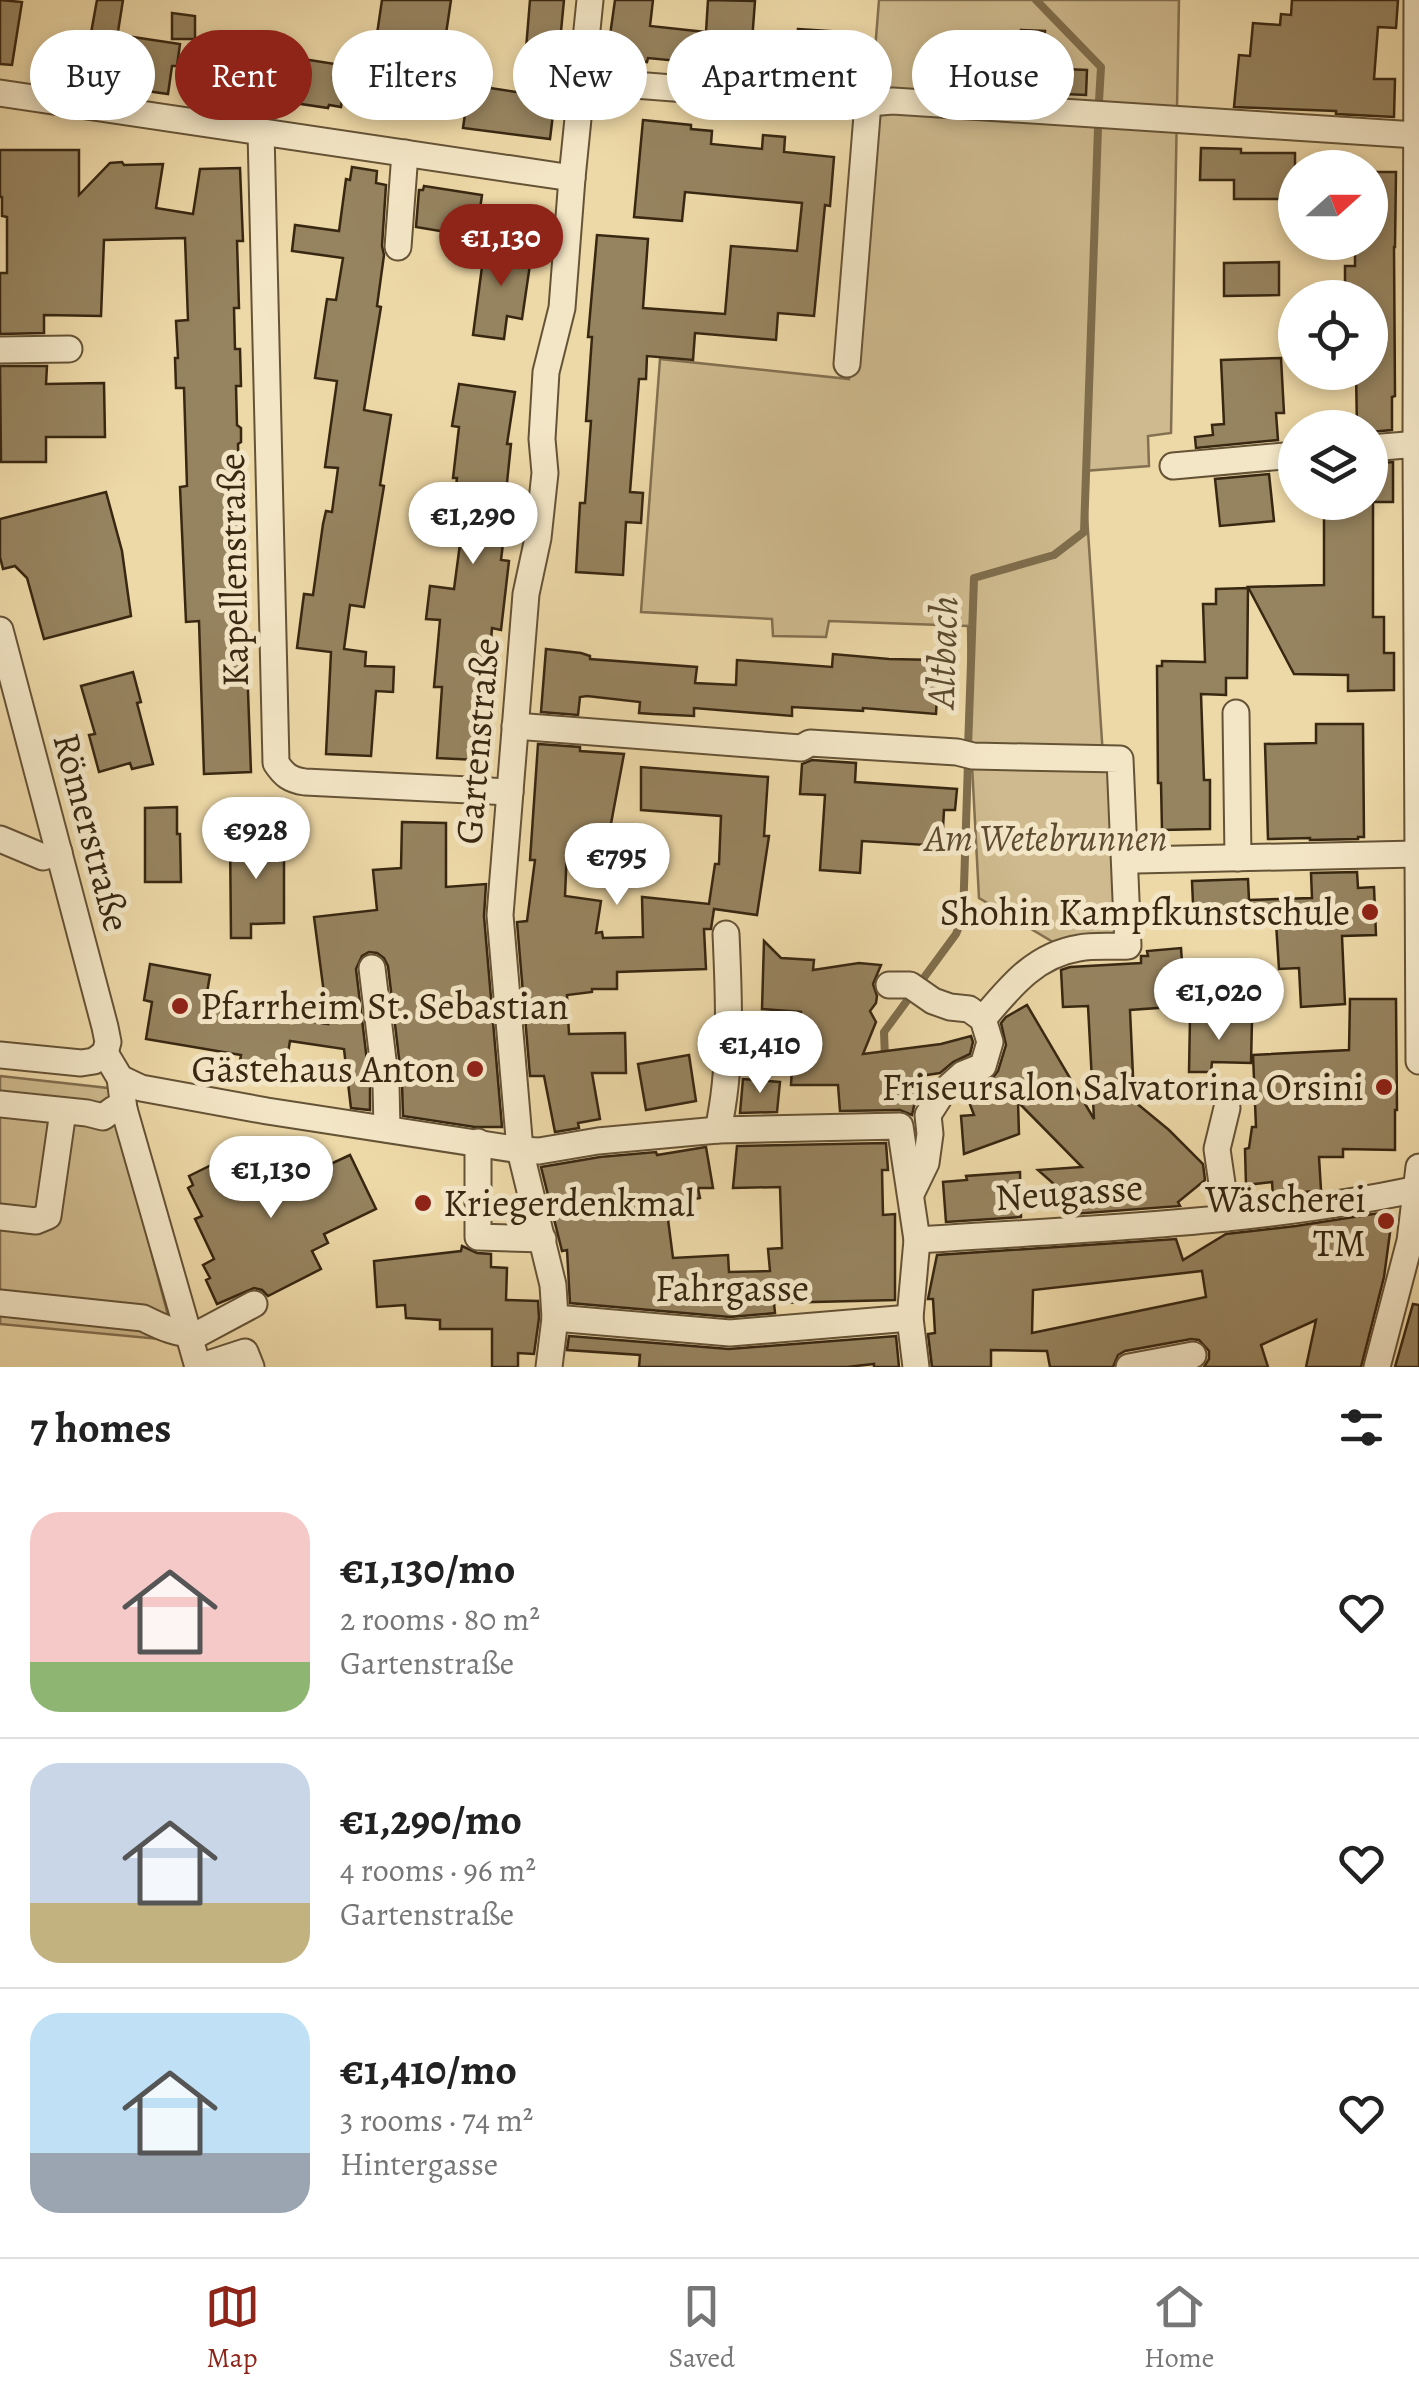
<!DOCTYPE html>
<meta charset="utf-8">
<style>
:root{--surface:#fff;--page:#f2f2f2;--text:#222;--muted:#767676;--line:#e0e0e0;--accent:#8f2418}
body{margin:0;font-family:Alegreya,serif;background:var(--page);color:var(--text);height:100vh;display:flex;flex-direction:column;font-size:38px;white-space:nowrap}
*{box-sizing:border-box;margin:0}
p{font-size:32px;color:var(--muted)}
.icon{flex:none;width:55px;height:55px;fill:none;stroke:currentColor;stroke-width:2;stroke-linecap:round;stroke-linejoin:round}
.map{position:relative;height:1367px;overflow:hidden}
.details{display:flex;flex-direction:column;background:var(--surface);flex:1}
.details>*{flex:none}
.guide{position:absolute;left:30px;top:30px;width:1360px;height:90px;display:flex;gap:20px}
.needle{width:65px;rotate:69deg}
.buttons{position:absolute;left:1278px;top:150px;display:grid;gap:20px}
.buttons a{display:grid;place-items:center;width:110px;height:110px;border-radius:50%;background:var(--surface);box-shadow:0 5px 15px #0003;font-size:50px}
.price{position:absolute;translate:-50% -85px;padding:0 22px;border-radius:35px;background:#fff;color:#222;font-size:32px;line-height:65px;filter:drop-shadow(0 2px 5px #0008)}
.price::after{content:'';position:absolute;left:50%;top:60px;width:30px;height:22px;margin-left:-15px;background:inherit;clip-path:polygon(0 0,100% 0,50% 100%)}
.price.active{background:var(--accent);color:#fff}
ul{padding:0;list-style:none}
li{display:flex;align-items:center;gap:30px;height:250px;padding:0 30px}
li+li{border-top:2px solid var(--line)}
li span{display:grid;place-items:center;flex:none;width:280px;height:200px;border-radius:30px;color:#555}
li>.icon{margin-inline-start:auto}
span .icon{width:120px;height:120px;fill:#fffc;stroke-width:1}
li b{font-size:42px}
h2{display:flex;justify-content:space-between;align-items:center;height:120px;padding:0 30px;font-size:42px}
.pill{padding:0 35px;border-radius:45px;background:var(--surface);box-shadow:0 5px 15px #0003;font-size:35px;line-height:90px}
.pill.active{background:var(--accent);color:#fff}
.tabs{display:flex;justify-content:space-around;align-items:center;height:140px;border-top:2px solid var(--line);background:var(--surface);font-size:28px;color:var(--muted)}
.tabs a{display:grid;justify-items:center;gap:5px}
.tabs .active{color:var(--accent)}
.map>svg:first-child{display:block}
</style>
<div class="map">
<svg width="1419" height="1367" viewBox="0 0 1419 1367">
<rect width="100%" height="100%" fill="#edd8a7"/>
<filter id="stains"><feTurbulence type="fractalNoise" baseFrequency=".002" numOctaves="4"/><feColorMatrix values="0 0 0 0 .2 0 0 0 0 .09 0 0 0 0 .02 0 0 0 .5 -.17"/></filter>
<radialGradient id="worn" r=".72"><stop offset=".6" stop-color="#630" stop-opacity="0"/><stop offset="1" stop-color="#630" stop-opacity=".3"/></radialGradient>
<g fill="#ceba8e" stroke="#837050" stroke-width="2.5">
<polygon points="879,0 1179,0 1171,433 1148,436 1149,466 1084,471 1103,756 970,743 968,626 829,621 826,637 773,636 772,619 641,612 660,359 849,379"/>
<polygon points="972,765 1113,768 1124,945 1063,948 979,898"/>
<polygon points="0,1076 108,1088 169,1319 159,1339 0,1324"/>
</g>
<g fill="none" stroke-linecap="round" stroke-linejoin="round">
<g stroke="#7f6d4c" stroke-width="8">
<polyline points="1036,0 1101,67 1099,101"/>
<polyline points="968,748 974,578 1054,555 1084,532 1098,128"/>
<polyline points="885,1058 884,1032 956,934 963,917 968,762"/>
</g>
</g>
<g fill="#96835f" stroke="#382711" stroke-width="2.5" fill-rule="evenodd">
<polygon points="0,0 22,2 12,65 0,64"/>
<polygon points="97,0 123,0 117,38 91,33"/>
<polygon points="382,0 451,0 446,34 436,32 425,102 408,99 408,103 377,98 388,35 377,34"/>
<polygon points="530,0 564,0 559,52 526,49"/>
<polygon points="615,0 653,0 650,26 706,32 708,0 755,1 750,68 648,58 647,62 607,57"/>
<polygon points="1292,0 1398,0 1396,28 1378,27 1374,79 1395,79 1394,117 1336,114 1336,111 1234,107 1239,55 1250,56 1253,23 1280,25 1281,14 1291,15"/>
<polygon points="172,13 195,16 195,39 172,39"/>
<polygon points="798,29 843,32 841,75 796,72"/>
<polygon points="1021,30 1045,31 1044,52 1065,54 1064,69 1087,70 1086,95 1016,92"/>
<polygon points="133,37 180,44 177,66 172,66 168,94 125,88"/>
<polygon points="219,53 289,64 290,57 335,64 333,78 345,80 341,107 329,105 328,108 213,91"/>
<polygon points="470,79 491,83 490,88 555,98 550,139 463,128"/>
<polygon points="643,120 691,125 691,129 712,131 711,144 762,149 763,135 785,137 784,152 834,157 830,206 825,205 814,316 778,313 776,340 695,333 693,360 647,356 646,379 639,379 630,492 643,493 641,523 626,522 623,575 576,572 580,503 585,503 591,421 586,421 592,337 588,337 597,235 648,239 643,308 725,314 731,246 797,251 802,203 685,192 682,221 634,217"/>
<polygon points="1201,148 1241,149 1241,153 1295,153 1295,199 1234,199 1234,180 1200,180"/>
<polygon points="0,150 79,150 79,195 110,163 122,162 124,165 163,164 156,208 193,214 200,169 240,168 243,241 237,241 239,308 234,308 235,349 240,349 241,386 236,386 237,425 241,428 241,442 238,444 241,541 235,541 239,639 246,638 251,772 204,774 199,621 186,622 180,487 187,486 184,388 176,388 175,358 178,358 176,321 188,320 185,238 104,240 101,316 44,315 44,333 0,334 0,273 7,273 7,217 2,216 2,197 0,197"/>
<polygon points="352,167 377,171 376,183 386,185 382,246 384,255 377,306 381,307 364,410 391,415 380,485 384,486 364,607 350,605 344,649 366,652 365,666 394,667 393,692 376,691 371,756 326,754 331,652 297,648 304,594 313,595 323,524 326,511 332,512 338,468 325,467 337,381 315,378 327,299 336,300 343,258 292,251 295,225 339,231 346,179 350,180"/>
<polygon points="1370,172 1396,172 1395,247 1394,247 1395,396 1392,397 1392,430 1370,432 1370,428 1357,428 1356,372 1370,372 1370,298 1345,298 1345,266 1355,266 1355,242 1370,242"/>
<polygon points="424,186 482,195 476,237 416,227 419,190 423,190"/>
<polygon points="485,244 532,251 522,319 507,316 504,339 473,335"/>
<polygon points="1279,262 1279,295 1224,296 1224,263"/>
<polygon points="1281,358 1284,413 1276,413 1278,440 1196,448 1195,437 1213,435 1212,425 1224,424 1221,360"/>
<polygon points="0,366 47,366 46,384 104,383 105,437 46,437 46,462 1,462"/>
<polygon points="459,384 515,392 507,444 511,444 505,502 508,502 501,560 509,561 501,630 492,628 487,691 481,690 477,760 437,758 442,687 434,687 440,620 426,619 430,586 454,589 460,544 451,542 453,534 450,534 457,478 453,478 459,427 452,426"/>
<polygon points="1393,462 1393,502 1370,502 1370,464"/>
<polygon points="1269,474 1274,521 1220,526 1215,479"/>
<polygon points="106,492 122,551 131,616 44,639 27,578 15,566 3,569 0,557 0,519"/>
<polygon points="1324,502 1373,502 1373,617 1384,617 1384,653 1394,653 1394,690 1348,691 1348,675 1294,674 1248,587 1324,585"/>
<polygon points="1248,588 1247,678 1226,678 1226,695 1201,694 1204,780 1210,780 1210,829 1162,830 1161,783 1158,783 1157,666 1162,666 1162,661 1205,662 1203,604 1216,604 1216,589"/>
<polygon points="546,649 581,653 590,656 590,659 697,667 695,683 736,685 737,660 832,667 833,654 889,659 939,660 936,714 863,708 863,711 792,707 792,716 694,708 694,716 653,714 639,713 640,702 587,696 580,697 578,715 541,712"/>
<polygon points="133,672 141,702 137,703 153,764 132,769 130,763 99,772 89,735 95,734 81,686"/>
<polygon points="1316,724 1363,724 1364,837 1358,837 1358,839 1310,840 1310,838 1268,839 1265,744 1316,743"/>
<polygon points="538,744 580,747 580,751 624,754 610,829 587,828 586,850 567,849 565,896 601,901 596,933 602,932 603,938 643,937 642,897 709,904 715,864 719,864 721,816 641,810 641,767 768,777 764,836 769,836 757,915 714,909 711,929 704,929 706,969 617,972 617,989 592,989 592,992 567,995 569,1034 625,1033 626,1073 592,1073 600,1119 578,1123 579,1128 555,1132 544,1076 530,1076 517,922 527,921 535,860 530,860"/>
<polygon points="812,760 856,763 855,782 957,789 955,810 944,810 942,846 862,841 860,873 820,870 825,795 800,794 802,764"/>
<polygon points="177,807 177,834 180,834 181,882 145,882 145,808"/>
<polygon points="402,822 446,823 446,887 486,884 484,916 502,1127 475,1127 403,1116 402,1083 388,966 384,958 377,953 369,952 362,956 356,969 370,1086 370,1110 351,1108 344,1049 290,1041 285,1071 280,1070 277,1084 237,1077 241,1055 146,1039 152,1002 144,1000 150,964 210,975 205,1005 212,1008 294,1022 294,1019 328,1024 314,917 377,910 373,870 401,868"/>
<polygon points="230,834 284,834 284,923 251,924 251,938 231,938"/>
<polygon points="1357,872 1358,888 1374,887 1376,935 1342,936 1345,1004 1301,1007 1299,968 1279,969 1276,923 1194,927 1192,881 1248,879 1249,900 1312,898 1311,873"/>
<polygon points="764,941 781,958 814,960 813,970 859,963 881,965 873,984 877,996 876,1003 870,1011 876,1022 863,1054 941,1044 971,1036 973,1042 970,1054 953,1062 940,1073 920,1076 924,1091 914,1106 912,1115 900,1110 840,1111 838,1085 791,1085 793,1050 799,1050 801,1012 762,1009"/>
<polygon points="1181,948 1185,1006 1130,1010 1134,1098 1129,1097 1169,1130 1203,1164 1205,1180 1178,1202 1180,1206 1073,1214 1072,1200 1038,1170 1082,1167 1018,1102 1019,1134 964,1154 961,1116 974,1115 966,1094 972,1088 990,1081 998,1071 1006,1045 1001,1023 1006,1017 1027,1005 1094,1119 1088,1006 1063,1007 1061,970 1070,967 1141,963 1141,956 1148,956 1147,951"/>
<polygon points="1350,999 1396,999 1397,1110 1395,1110 1395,1150 1343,1149 1343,1157 1319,1157 1321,1190 1273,1196 1272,1182 1246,1185 1245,1149 1249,1148 1252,1127 1256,1127 1253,1055 1349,1050"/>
<polygon points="1190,1018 1252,1020 1251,1063 1212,1062 1211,1072 1189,1072"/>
<polygon points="689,1055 696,1101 646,1110 638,1064"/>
<polygon points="743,1079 780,1082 777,1112 740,1113"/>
<polygon points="886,1143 888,1170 882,1170 883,1215 895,1214 895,1300 774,1303 775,1313 730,1317 570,1303 567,1250 562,1251 541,1167 600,1157 656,1152 657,1155 706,1147 713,1188 698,1188 700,1198 666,1204 673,1258 728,1255 729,1272 770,1271 768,1249 782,1248 780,1187 733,1188 737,1146"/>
<polygon points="238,1152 246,1166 264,1158 272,1174 290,1165 296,1180 350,1155 376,1209 324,1234 328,1243 312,1251 321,1269 268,1296 262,1290 254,1288 217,1304 206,1280 210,1278 203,1265 214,1259 195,1219 202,1216 188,1188 193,1185 189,1176"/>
<polygon points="1020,1172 1021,1217 946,1222 943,1182 967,1180 966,1176"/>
<path d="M1386,1212L1392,1218L1384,1277L1361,1367H1306L1316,1320L1261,1345L1268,1367H1204L1209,1359V1351L1199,1340L1191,1339L1125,1351L1118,1355L1113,1367H1050L1047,1351L991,1350V1367H932L928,1334L935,1333L933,1299H928L937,1255L1176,1239L1183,1260L1226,1234L1296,1226ZM1202,1271L1206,1297L1032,1333L1033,1290Z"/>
<polygon points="462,1246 477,1253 491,1254 491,1267 507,1268 506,1300 538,1301 539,1318 534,1354 518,1353 518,1367 492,1367 492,1329 440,1329 440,1320 406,1318 405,1305 377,1307 374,1261 461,1251"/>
<polygon points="1413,1304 1419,1305 1419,1367 1395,1367"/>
<polygon points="569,1336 729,1349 896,1336 899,1367 874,1367 874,1364 847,1367 639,1367 640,1355 567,1350"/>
</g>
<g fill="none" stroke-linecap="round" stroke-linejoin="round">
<defs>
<g id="minor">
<polyline points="1417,0 1416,444 1419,1061"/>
<polyline points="582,81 868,103 893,101 1416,135"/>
<polyline points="0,93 572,178"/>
<path d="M261,132L276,763C284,775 290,780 305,782L510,792"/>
<polyline points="398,247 405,153"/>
<polyline points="0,350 69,349"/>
<polyline points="847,364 868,103"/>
<polyline points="1370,448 1419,444"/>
<polyline points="1173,466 1295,455"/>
<polyline points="0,630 105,1027 108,1042 105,1053"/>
<polyline points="1236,713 1238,858"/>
<path d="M515,726L801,748L810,743L957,752L973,756L1120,759L1128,946C1112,947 1094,945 1079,948C1035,955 1010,987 983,1019"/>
<polyline points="0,839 43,857 59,852"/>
<polyline points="1136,860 1417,854"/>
<polyline points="372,968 386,1085 387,1129"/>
<polyline points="889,985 910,985 933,1001 950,1007 969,1009 983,1019 990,1042 983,1066 963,1074 942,1093 928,1115 930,1134 926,1163 911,1194"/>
<polyline points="105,1053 120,1078 141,1088 267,1111 520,1150 539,1151 598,1141 718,1130 900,1126 917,1240 910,1318 916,1367"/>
<polyline points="0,1055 81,1063 94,1061 105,1053"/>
<polyline points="120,1078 124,1109 198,1367"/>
<polyline points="0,1104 87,1113 103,1117 114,1109 124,1109"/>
<path d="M718,1130C732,1066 729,999 726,934"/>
<polyline points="478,1142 478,1237 543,1239"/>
<polyline points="0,1217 36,1221 48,1216 63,1111"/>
<polyline points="1227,1218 1217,1149 1227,1108"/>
<path d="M917,1240C1084,1229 1254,1224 1418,1189"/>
<path d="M0,1303L143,1318C161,1327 178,1335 198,1334L254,1304"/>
<polyline points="555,1318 730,1333 910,1318"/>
<polyline points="199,1367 245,1352 251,1367"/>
<polyline points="549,1367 555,1318 553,1285 520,1150 500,915 526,594 538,538 545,473 542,439 546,372 562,308 572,178 590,0"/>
<polyline points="1129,1367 1193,1355"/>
<polyline points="1377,1367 1410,1241 1419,1167"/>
</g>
</defs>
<use href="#minor" stroke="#655336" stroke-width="29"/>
<use href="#minor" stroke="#f3e6c6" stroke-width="25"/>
</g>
<g fill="#8f2418" stroke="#f3e6c6" stroke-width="4">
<circle cx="1370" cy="912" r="10"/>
<circle cx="180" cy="1006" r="10"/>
<circle cx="475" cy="1069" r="10"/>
<circle cx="1384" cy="1087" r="10"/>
<circle cx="423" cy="1203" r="10"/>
<circle cx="1386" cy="1221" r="10"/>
</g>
<g text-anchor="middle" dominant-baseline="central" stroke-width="10" stroke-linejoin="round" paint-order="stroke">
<g font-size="38" fill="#382711" stroke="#f3e6c6">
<text transform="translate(233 570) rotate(-91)">Kapellenstraße</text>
<text transform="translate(477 741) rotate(-85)">Gartenstraße</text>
<text transform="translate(92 832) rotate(75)">Römerstraße</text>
<text transform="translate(1069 1192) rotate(-4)">Neugasse</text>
<text x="732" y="1288">Fahrgasse</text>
</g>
<g font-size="38" font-style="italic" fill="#5e4c30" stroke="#f3e6c6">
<text x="1046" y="838">Am Wetebrunnen</text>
</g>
<g font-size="38" fill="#382711" stroke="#f3e6c6" text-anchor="end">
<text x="1350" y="912">Shohin Kampfkunstschule</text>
<text x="200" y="1006" text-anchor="start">Pfarrheim St. Sebastian</text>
<text x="455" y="1069">Gästehaus Anton</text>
<text x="1364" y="1087">Friseursalon Salvatorina Orsini</text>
<text x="1366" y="1199">Wäscherei<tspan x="1366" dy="44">TM</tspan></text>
<text x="443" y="1203" text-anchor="start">Kriegerdenkmal</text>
</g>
<g font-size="40" font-style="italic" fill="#5c4a2f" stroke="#f3e6c6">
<text transform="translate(942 652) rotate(-88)">Altbach</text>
</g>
</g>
<rect width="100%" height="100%" filter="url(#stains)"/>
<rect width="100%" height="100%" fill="url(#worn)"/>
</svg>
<div class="buttons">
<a><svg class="needle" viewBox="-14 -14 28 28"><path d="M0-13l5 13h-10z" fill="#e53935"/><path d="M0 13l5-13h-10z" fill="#767676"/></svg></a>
<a><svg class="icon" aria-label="locate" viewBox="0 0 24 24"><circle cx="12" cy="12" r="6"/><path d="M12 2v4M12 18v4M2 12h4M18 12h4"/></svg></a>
<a><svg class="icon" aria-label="layers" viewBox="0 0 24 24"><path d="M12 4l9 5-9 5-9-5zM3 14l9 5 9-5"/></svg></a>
</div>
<b class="price active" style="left:501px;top:289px">€1,130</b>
<b class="price" style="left:473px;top:567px">€1,290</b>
<b class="price" style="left:256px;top:882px">€928</b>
<b class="price" style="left:617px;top:908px">€795</b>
<b class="price" style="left:1219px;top:1043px">€1,020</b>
<b class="price" style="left:760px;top:1096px">€1,410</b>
<b class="price" style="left:271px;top:1221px">€1,130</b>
<div class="guide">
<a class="pill">Buy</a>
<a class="pill active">Rent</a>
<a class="pill">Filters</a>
<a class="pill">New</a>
<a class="pill">Apartment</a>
<a class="pill">House</a>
</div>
</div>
<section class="details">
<h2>7 homes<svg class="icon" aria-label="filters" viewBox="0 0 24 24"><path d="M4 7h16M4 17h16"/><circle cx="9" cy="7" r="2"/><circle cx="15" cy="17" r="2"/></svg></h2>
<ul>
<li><span style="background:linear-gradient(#f6c9c9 75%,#8fb573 0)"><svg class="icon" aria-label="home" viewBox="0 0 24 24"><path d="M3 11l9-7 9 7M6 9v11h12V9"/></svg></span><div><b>€1,130/mo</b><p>2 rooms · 80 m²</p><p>Gartenstraße</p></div><svg class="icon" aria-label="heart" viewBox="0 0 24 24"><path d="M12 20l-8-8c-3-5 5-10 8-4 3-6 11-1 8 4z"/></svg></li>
<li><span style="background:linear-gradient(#c9d6e8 70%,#c2b280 0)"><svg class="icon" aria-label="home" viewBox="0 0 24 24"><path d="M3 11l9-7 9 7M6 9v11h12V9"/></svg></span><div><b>€1,290/mo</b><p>4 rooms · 96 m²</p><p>Gartenstraße</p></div><svg class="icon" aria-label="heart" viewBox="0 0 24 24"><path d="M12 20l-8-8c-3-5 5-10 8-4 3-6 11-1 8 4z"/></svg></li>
<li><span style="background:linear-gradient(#bfe0f5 70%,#9aa5b1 0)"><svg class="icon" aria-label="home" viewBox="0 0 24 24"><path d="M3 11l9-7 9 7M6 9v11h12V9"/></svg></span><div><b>€1,410/mo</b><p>3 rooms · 74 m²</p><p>Hintergasse</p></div><svg class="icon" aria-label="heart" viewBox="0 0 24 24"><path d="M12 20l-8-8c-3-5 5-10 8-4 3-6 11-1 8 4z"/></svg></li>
</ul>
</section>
<nav class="tabs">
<a class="active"><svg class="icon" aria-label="map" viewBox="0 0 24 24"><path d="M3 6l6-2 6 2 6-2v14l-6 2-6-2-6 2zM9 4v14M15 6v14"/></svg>Map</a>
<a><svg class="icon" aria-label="saved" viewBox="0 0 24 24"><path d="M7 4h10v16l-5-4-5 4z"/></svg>Saved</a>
<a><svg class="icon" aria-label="home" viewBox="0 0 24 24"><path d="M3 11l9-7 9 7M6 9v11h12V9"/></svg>Home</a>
</nav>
